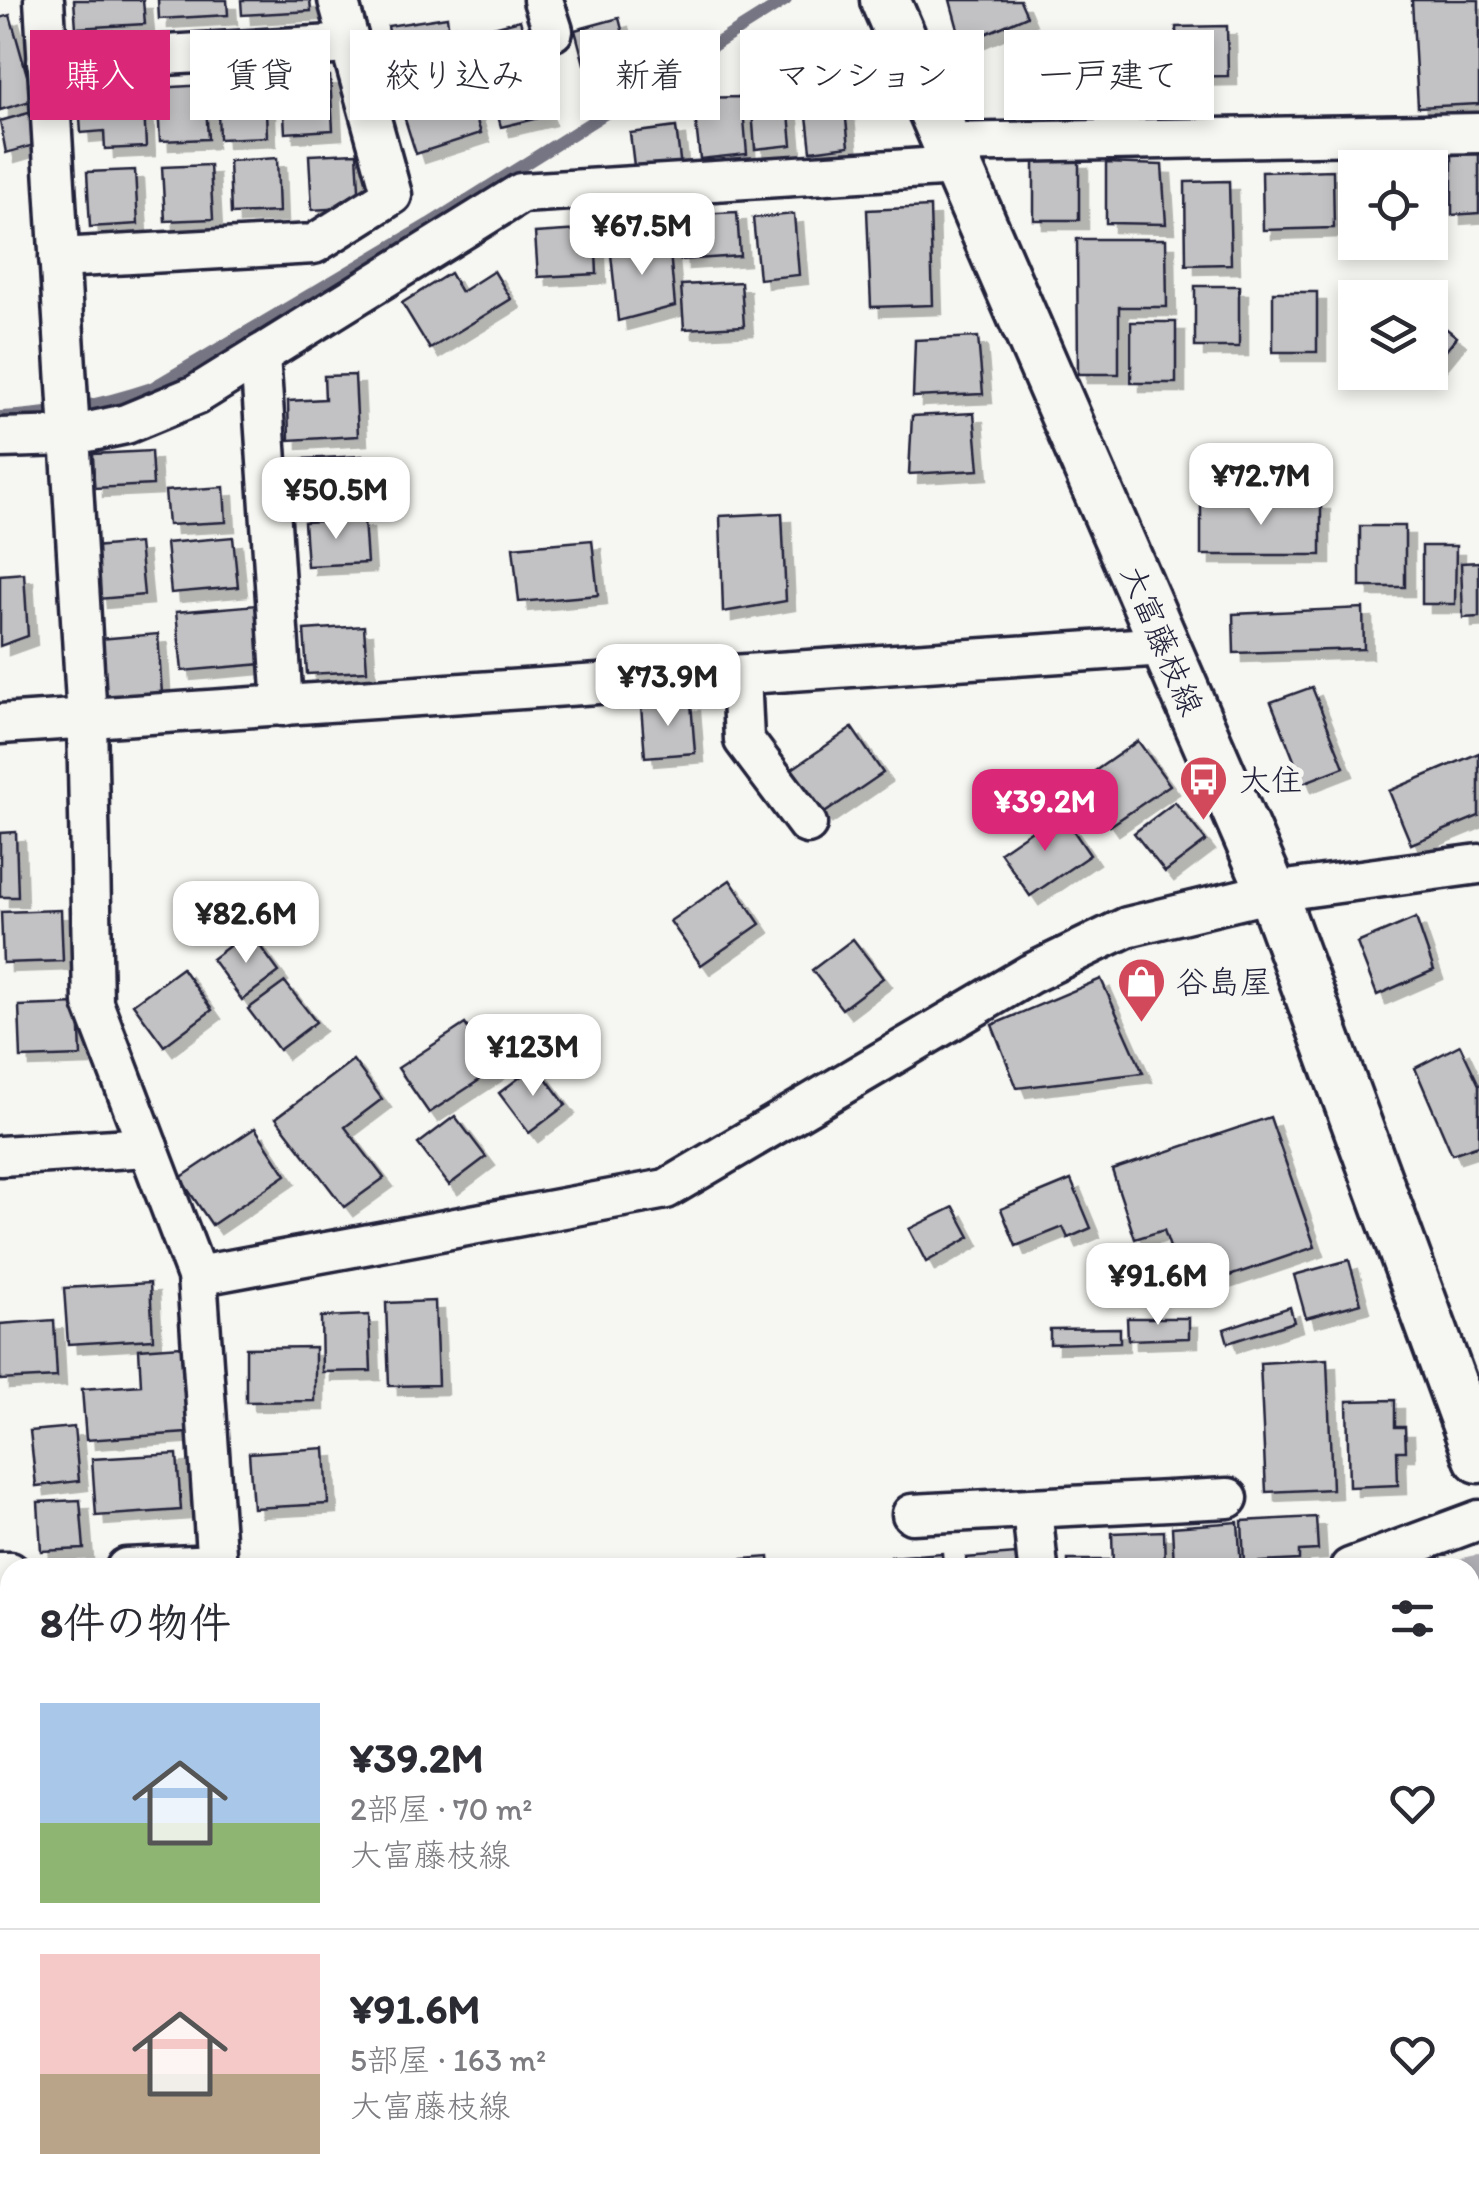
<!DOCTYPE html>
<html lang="ja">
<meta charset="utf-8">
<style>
:root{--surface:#fff;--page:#f2f2f3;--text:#2b2b33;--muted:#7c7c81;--line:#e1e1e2;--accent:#db2777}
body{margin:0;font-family:Itim,"Klee One",sans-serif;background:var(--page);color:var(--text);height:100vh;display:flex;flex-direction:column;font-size:38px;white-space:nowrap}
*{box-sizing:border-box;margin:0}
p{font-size:32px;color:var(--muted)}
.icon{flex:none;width:55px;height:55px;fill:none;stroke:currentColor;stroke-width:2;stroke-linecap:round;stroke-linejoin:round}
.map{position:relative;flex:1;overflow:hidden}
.details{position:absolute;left:0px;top:1558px;width:1480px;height:642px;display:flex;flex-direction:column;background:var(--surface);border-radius:30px 30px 0 0;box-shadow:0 5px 15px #0003}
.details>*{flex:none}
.hud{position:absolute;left:30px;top:30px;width:1420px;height:90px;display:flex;gap:20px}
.tools{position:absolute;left:1338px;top:150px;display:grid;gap:20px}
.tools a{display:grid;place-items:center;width:110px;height:110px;border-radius:0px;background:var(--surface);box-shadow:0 5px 15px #0003;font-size:50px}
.price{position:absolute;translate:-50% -85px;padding:0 22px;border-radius:20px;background:#fff;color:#222;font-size:32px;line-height:65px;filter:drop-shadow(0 2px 5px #0008)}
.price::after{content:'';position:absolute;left:50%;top:60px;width:30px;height:22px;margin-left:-15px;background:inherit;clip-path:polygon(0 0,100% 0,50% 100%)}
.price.active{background:var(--accent);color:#fff}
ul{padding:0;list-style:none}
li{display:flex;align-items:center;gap:30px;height:250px;padding:0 40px}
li+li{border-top:2px solid var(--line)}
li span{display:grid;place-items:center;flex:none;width:280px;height:200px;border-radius:0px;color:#555}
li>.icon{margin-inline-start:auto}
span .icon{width:120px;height:120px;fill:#fffc;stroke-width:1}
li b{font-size:42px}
h2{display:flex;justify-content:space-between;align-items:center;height:120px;padding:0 40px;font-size:42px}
.chip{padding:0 35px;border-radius:0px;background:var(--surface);box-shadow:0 5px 15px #0003;font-size:35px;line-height:90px}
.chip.active{background:var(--accent);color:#fff}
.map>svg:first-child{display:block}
</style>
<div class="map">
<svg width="1479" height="2199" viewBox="0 0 1479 2199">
<defs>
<filter id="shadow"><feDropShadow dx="9" dy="9" stdDeviation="0" flood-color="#0004"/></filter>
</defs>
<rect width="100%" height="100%" fill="#f6f6f2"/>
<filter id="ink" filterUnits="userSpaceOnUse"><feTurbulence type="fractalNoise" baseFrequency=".01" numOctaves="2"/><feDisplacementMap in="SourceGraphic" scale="20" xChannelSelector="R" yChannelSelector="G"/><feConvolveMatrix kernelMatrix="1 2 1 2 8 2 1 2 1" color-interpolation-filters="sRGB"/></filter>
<g filter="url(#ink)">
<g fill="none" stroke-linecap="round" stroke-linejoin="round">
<path stroke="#757583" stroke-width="12" d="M0,417C54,415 101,405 152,388L429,224L786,0"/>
<g stroke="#adadb3" stroke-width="72">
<polyline points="1470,1594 1479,1591"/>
<polyline points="327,2199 337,2190"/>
</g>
</g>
<g fill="#c2c2c4" stroke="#22223b" stroke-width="2.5" filter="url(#shadow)">
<polygon points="74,0 143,0 145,24 76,28"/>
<polygon points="158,0 227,0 228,15 159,19"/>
<polygon points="241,0 310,0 311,11 242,15"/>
<polygon points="950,0 1020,0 1027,16 962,44"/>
<polygon points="1412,0 1479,0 1479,104 1418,107"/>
<polygon points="10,15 34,100 0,110 0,18"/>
<polygon points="447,17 454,65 396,74 388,26"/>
<polygon points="619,18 628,53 584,64 575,30"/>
<polygon points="520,20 529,54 484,65 475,32"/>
<polygon points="1227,26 1228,76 1177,77 1176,27"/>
<polygon points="839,58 849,146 811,151 801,63"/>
<polygon points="330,76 333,130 285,133 282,79"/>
<polygon points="537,82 546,116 501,127 492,93"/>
<polygon points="786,82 792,145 755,149 750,85"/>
<polygon points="265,83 267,137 219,139 217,86"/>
<polygon points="205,85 208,139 160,141 157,88"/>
<polygon points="143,86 146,147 105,149 104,131 81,133 78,90"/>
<polygon points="466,88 481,133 416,154 402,110"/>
<polygon points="742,97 747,154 700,159 693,98"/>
<polygon points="32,112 41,143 6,153 0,121"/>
<polygon points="676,127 681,168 635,174 630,133"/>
<polygon points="357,153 360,207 312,210 309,155"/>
<polygon points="1479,154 1479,213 1452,215 1452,155"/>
<polygon points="277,158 279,212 231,214 229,161"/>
<rect x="1034" y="159" width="45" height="61"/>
<polygon points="1106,163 1162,165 1166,224 1106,223"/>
<polygon points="210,165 213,219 165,221 162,167"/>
<polygon points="135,170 138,224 90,227 87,172"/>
<polygon points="1333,170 1334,228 1263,230 1262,172"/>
<polygon points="1229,181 1231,264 1186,265 1185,182"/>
<polygon points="930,207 933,305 871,307 867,210"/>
<polygon points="737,212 740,256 680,260 678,215"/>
<polygon points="794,214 799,275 759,279 753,218"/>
<polygon points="595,229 597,274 538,277 535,233"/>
<polygon points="1077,239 1166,239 1167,307 1119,307 1119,374 1078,374"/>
<polygon points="669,241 675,306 618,321 610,245"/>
<rect x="1356" y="242" width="45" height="7"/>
<polygon points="494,271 511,299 430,349 402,303 450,273 461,292"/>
<polygon points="741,282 744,326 684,329 681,285"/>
<rect x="1195" y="286" width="44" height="61"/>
<rect x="1273" y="292" width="44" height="60"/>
<polygon points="1430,316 1457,337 1430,370"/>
<rect x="1131" y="322" width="45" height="61"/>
<polygon points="978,337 983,394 913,397 915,340"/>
<polygon points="355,375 358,436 289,440 288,401 325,399 324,376"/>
<polygon points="974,413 979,470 909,474 912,416"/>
<polygon points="151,451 153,485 94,488 93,454"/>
<polygon points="362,456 365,500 306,503 303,459"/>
<polygon points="224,487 226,522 168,525 165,491"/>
<rect x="1201" y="501" width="120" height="54"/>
<polygon points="782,513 786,601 723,612 720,516"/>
<polygon points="364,519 367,563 307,566 304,522"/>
<rect x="1360" y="526" width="45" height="61"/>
<polygon points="233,537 238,587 171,593 166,543"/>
<polygon points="592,540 598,595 519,602 513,547"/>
<polygon points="139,543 144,595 98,599 93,547"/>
<polygon points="1422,546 1456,546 1455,604 1422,604"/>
<polygon points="1479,562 1479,617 1463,618 1461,563"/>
<polygon points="24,573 28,636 0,646 0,575"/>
<polygon points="257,605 262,664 182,671 176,612"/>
<polygon points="1363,608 1364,649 1234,653 1233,614"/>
<polygon points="364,626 367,671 307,674 304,630"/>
<polygon points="158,634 162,694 104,698 99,639"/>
<polygon points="1312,687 1344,767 1303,783 1271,702"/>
<polygon points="691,702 695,753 645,757 641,706"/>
<polygon points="852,728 883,773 823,814 792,769"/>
<polygon points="1138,741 1170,785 1110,826 1079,782"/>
<polygon points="1479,753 1479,816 1411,844 1389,791"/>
<polygon points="1175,802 1206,841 1165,872 1134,833"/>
<polygon points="1060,811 1090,855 1030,896 1000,852"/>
<polygon points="16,832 18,897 0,897 0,833"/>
<polygon points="730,880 760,924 701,965 670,921"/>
<polygon points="61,910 63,961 3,963 1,912"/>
<polygon points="1416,918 1434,970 1377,995 1357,943"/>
<polygon points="249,931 279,972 242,1000 212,959"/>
<polygon points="853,939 883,978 842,1009 812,970"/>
<polygon points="182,968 212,1010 164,1046 133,1004"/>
<polygon points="1101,979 1143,1073 1017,1088 992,1025"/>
<polygon points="285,982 316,1022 279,1050 248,1009"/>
<polygon points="79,1004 81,1056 21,1058 19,1006"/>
<polygon points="465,1024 495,1070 429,1113 398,1068"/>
<polygon points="1460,1045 1479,1085 1479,1145 1452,1154 1415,1068"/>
<polygon points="353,1060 382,1099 345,1127 384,1178 344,1207 276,1118"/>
<polygon points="536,1065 566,1105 529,1133 499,1093"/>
<polygon points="455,1116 486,1157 449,1185 418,1144"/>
<polygon points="1270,1117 1315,1247 1185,1291 1164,1230 1135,1239 1112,1170"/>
<polygon points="255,1128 286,1175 212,1225 180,1178"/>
<polygon points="1071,1180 1091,1228 1068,1238 1063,1227 1016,1246 1001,1209"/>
<polygon points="954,1207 970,1237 926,1262 909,1229"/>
<polygon points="1349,1260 1361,1303 1306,1318 1294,1275"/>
<polygon points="150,1283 153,1339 68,1344 64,1288"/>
<polygon points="435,1301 438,1385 389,1386 386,1303"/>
<polygon points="1290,1307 1294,1322 1228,1343 1224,1329"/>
<polygon points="369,1315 371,1371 322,1372 321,1317"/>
<polygon points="1127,1318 1189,1318 1189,1338 1128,1340"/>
<polygon points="54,1320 57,1377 0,1380 0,1324"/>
<polygon points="1120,1328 1120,1342 1050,1344 1050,1329"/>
<polygon points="181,1346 187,1433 86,1440 82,1389 141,1385 139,1349"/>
<polygon points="315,1347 315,1401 246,1402 246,1348"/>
<polygon points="1327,1359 1332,1489 1266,1492 1260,1363"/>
<polygon points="1395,1400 1395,1427 1405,1427 1406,1451 1397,1451 1398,1485 1349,1487 1347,1401"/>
<polygon points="74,1427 79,1481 36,1486 30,1431"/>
<polygon points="325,1448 328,1504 253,1508 249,1453"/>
<polygon points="177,1454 181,1510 96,1516 92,1459"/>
<polygon points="80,1500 84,1549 41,1551 38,1502"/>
<polygon points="1316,1517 1318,1550 1299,1551 1299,1560 1244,1563 1242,1521"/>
<polygon points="1238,1522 1241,1568 1210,1568 1210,1564 1174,1566 1172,1527"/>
<polygon points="1164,1531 1165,1568 1113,1568 1112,1533"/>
<polygon points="942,1553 943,1568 892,1568 891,1557"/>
<polygon points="1016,1554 1018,1568 967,1568 966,1558"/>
<polygon points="769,1557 770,1568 732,1568 732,1560"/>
<rect x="1068" y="1560" width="40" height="8"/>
<polygon points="1470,1878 1479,1878 1479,1942 1470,1943"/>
<polygon points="10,2083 10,2124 0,2124 0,2084"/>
<polygon points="1046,2193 1046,2199 913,2199 913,2198"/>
</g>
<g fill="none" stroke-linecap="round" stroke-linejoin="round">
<defs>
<g id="minor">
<polyline points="44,0 87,719 93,1003 197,1276 217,1568"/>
<polyline points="543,0 553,31"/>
<polyline points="47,62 350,44"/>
<polyline points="945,143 1479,133"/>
<polyline points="59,258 314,244 392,195 338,0"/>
<polyline points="260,355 283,706"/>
<polyline points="0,438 69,436 126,424 196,395 521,193 957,166"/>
<polyline points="741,675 744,740 807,824"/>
<polyline points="0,724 1165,646"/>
<polyline points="0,1156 148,1147"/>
<polyline points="197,1276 666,1189 1030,974 1127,927 1272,892 1479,864"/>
<polyline points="1032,1508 1038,1568"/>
<polyline points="912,1514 1228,1498"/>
<polyline points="126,1568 217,1564"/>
<polyline points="1350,1568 1479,1520"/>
<polyline points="0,1572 10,1572"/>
<polyline points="1470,1724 1479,1720"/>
<polyline points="0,1823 10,1823"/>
<polyline points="1470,2144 1479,2143"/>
<polyline points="192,2191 200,2199"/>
<polyline points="617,2199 756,2190"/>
</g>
<polyline id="major" points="885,0 1272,892 1479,1458"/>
</defs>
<use href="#minor" stroke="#22223b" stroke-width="45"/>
<use href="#major" stroke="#22223b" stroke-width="55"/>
<use href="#minor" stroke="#f6f6f2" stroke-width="38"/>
<use href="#major" stroke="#f6f6f2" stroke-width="48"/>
</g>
</g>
<defs>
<symbol id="bus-pin" viewBox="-11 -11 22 30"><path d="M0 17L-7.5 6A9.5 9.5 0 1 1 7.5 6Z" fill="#d1495b" stroke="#f6f6f2"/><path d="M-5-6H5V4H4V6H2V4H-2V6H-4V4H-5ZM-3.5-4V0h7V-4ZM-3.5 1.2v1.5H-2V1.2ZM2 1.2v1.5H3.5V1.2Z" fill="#fff"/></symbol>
<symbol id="shop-pin" viewBox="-11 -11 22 30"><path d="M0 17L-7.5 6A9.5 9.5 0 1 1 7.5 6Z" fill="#d1495b" stroke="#f6f6f2"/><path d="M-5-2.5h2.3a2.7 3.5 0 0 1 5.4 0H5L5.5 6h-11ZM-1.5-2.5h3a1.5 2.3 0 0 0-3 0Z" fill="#fff"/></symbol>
</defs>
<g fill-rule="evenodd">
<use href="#bus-pin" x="1176" y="752" width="55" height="75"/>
<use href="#shop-pin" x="1114" y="954" width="55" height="75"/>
</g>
<g text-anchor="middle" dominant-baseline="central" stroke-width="10" stroke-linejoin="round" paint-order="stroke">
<g font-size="32" fill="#22223b" stroke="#f6f6f2">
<text transform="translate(1162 640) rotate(67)">大富藤枝線</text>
</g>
<g font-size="32" fill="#22223b" stroke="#f6f6f2" text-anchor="start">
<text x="1239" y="780">大住</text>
<text x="1176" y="982">谷島屋</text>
</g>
</g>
</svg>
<div class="tools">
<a><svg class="icon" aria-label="locate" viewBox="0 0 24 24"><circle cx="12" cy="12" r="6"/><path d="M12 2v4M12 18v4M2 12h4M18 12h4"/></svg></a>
<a><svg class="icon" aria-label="layers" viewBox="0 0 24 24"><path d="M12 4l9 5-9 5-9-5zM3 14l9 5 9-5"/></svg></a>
</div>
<b class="price" style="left:642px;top:278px">¥67.5M</b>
<b class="price" style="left:1261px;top:528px">¥72.7M</b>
<b class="price" style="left:336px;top:542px">¥50.5M</b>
<b class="price" style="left:668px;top:729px">¥73.9M</b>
<b class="price active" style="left:1045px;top:854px">¥39.2M</b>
<b class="price" style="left:246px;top:966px">¥82.6M</b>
<b class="price" style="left:533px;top:1099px">¥123M</b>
<b class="price" style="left:1158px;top:1328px">¥91.6M</b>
<div class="hud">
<a class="chip active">購入</a>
<a class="chip">賃貸</a>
<a class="chip">絞り込み</a>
<a class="chip">新着</a>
<a class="chip">マンション</a>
<a class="chip">一戸建て</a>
</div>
<section class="details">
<h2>8件の物件<svg class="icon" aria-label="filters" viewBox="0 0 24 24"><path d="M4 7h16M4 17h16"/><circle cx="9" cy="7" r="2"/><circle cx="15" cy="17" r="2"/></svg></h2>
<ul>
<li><span style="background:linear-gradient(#a9c7e8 60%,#8fb573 0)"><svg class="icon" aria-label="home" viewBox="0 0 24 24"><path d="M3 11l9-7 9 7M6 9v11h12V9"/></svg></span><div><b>¥39.2M</b><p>2部屋 · 70 m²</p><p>大富藤枝線</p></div><svg class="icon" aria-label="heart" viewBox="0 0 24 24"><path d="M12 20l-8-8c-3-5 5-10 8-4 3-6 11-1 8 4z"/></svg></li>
<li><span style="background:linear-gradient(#f6c9c9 60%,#b9a48a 0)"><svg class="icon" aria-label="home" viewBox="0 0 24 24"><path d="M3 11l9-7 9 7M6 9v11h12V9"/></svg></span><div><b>¥91.6M</b><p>5部屋 · 163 m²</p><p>大富藤枝線</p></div><svg class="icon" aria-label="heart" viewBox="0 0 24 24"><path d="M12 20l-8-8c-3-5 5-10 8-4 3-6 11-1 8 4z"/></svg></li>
</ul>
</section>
</div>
